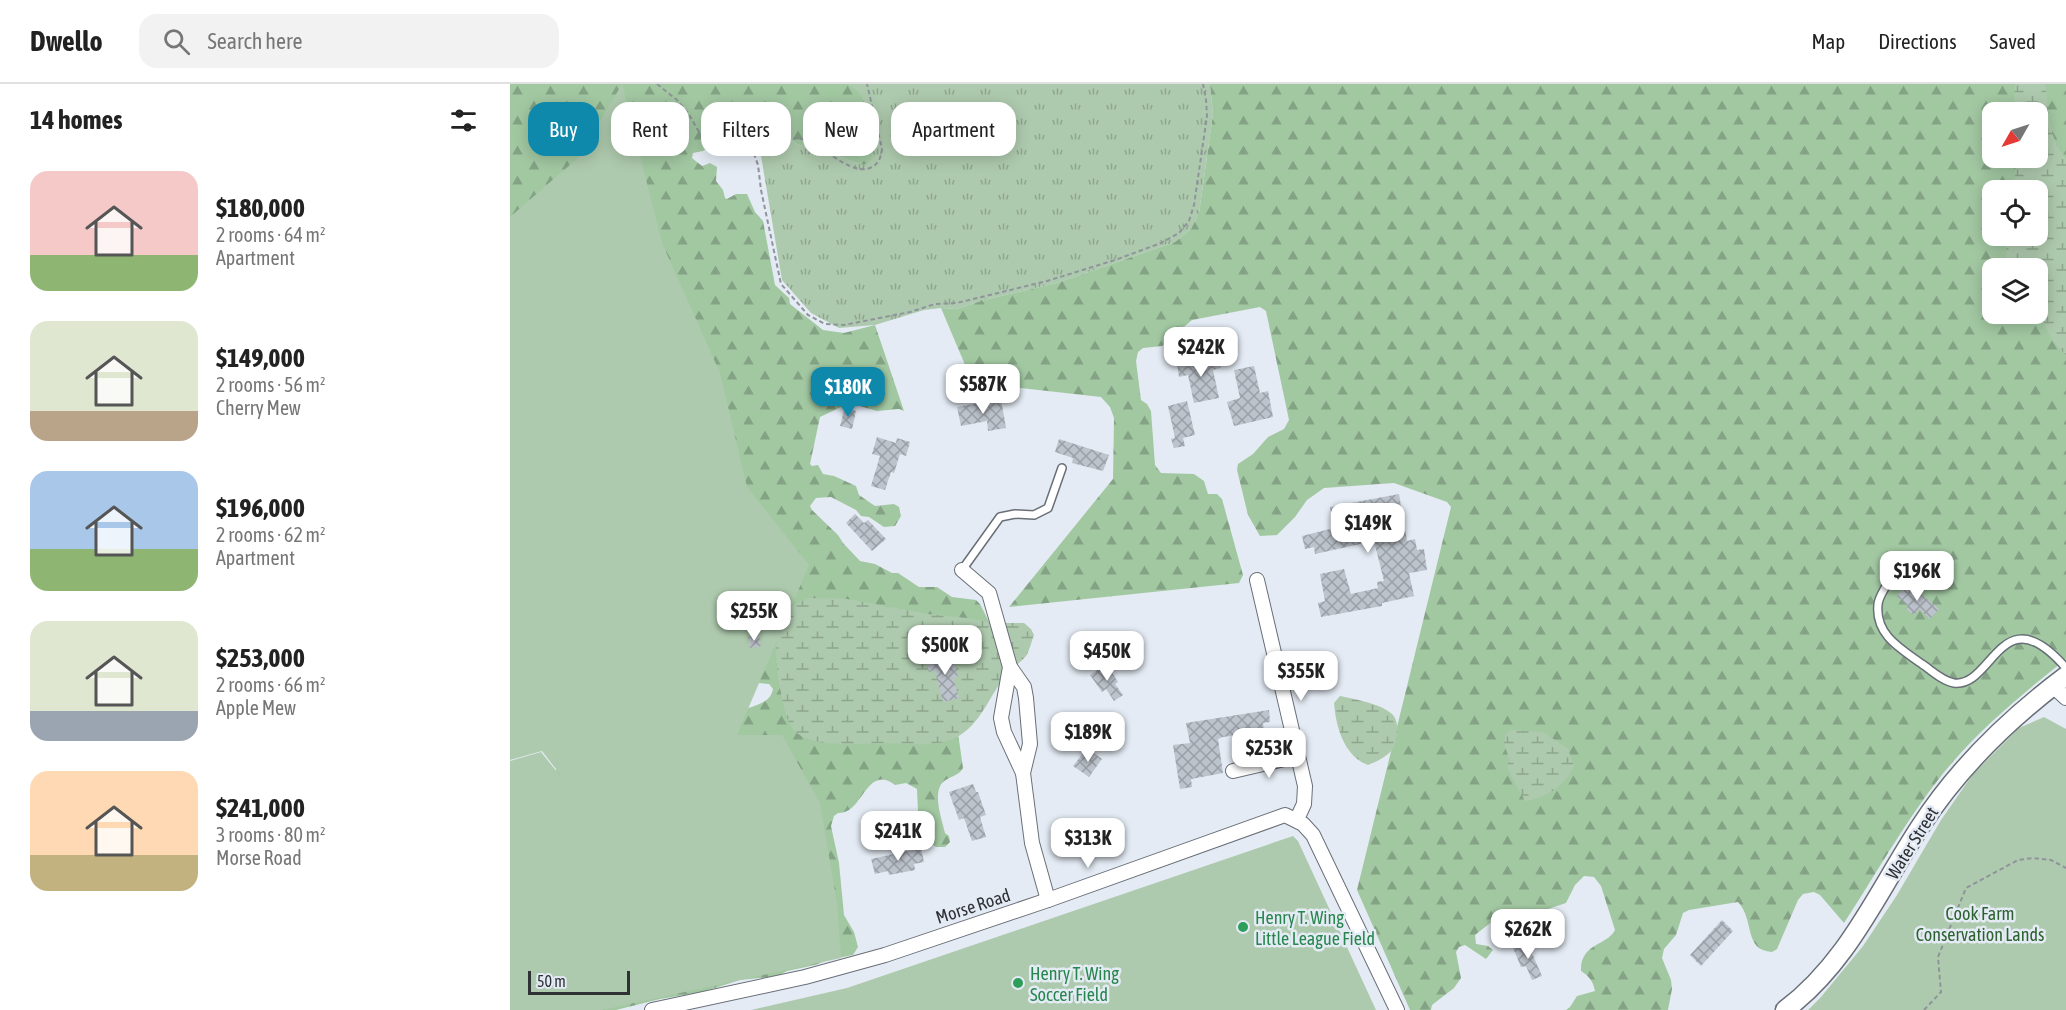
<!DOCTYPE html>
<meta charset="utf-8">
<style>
:root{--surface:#fff;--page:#f2f2f2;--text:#222;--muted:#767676;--line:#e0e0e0;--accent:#0e88ab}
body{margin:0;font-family:"Asap Condensed",sans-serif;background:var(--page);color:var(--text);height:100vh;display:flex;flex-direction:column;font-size:22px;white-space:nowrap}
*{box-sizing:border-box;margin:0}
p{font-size:20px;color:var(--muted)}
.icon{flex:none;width:33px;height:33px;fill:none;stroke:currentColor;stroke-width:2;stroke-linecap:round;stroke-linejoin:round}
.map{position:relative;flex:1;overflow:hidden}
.panel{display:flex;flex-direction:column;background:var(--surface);width:510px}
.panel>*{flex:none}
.guide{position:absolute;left:18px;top:18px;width:570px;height:54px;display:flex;gap:12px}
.needle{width:39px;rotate:231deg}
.controls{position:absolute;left:1472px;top:18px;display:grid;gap:12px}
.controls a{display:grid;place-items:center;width:66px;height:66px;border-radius:12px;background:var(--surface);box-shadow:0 3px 15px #0003;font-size:30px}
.scale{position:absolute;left:18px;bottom:15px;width:102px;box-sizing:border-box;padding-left:6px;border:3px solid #2f3235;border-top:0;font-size:16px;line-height:21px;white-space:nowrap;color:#2f3235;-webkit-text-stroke:4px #e4ebf4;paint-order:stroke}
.price{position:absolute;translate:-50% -51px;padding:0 14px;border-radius:12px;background:#fff;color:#222;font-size:20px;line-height:39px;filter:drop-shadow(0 2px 3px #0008)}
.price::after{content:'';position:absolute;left:50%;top:36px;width:18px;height:14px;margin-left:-9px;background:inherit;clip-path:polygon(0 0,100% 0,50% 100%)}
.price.active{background:var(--accent);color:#fff}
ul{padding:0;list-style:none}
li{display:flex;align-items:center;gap:18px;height:150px;padding:0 30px}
li span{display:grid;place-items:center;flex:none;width:168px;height:120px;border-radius:18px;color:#555}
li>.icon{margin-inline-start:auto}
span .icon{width:72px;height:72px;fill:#fffc;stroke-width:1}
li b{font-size:26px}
h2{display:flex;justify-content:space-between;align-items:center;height:72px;padding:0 30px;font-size:26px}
.tag{padding:0 21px;border-radius:18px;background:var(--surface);box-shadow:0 3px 15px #0003;font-size:21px;line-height:54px}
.tag.active{background:var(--accent);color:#fff}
header{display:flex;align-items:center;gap:36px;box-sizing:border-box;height:84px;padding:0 30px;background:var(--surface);border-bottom:2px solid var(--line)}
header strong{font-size:28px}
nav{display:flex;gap:33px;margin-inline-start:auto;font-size:21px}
.search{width:420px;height:54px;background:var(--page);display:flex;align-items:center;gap:15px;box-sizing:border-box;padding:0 21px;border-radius:18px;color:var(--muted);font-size:22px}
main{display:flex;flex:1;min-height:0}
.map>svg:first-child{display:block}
</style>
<header>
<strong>Dwello</strong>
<div class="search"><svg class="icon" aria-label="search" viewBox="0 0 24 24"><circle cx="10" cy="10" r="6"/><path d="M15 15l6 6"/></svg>Search here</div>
<nav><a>Map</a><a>Directions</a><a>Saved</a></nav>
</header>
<main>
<section class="panel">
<h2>14 homes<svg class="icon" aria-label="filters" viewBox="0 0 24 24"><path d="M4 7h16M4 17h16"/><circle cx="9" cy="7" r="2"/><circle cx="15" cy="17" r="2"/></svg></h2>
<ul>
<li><span style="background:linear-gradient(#f6c9c9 70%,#8fb573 0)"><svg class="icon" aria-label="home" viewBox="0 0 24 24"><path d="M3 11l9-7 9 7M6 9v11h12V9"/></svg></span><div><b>$180,000</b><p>2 rooms · 64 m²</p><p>Apartment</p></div></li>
<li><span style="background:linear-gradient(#dfe7d0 75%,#b9a48a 0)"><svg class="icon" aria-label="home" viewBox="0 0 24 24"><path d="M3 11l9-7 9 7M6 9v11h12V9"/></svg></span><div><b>$149,000</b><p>2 rooms · 56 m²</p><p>Cherry Mew</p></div></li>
<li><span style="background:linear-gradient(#a9c7e8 65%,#8fb573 0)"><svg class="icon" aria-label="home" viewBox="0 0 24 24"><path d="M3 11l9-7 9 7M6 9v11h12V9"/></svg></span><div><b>$196,000</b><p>2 rooms · 62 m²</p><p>Apartment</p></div></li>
<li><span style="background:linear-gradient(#dfe7d0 75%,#9aa5b1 0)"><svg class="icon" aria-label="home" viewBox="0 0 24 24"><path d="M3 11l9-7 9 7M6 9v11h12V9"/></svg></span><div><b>$253,000</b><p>2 rooms · 66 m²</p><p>Apple Mew</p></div></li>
<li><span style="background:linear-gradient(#ffd9b3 70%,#c2b280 0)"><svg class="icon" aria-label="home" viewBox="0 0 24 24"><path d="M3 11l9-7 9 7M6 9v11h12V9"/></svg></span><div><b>$241,000</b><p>3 rooms · 80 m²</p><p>Morse Road</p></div></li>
</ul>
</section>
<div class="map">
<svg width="1556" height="926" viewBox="0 0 1556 926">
<defs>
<pattern id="grass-tufts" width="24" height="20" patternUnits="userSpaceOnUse" patternTransform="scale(1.5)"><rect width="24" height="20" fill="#aecaae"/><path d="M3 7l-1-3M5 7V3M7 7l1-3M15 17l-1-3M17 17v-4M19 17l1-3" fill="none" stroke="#8ea58e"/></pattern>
<pattern id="forest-firs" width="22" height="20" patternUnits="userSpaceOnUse" patternTransform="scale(1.5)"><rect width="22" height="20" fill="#a2c8a2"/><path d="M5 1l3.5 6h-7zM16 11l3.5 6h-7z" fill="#84a385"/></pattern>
<pattern id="wetland-marsh" width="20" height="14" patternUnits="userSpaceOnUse" patternTransform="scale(1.5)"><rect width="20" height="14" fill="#aecaae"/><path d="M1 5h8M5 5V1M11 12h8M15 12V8" fill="none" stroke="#8ea58e"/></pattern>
<pattern id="building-cross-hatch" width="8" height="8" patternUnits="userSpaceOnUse" patternTransform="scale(1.5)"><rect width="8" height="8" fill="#bdc3cc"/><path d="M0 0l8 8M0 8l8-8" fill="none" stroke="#9a9fa6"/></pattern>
</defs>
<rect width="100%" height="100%" fill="#e4ebf4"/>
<polygon fill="url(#grass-tufts)" points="339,0 700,0 703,30 689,129 681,145 665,158 547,199 474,216 447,225 431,224 414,226 365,241 329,244 301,229 272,196 248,54 275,53 287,60 331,73 352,81 357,80 350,11"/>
<g fill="url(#forest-firs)" fill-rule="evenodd">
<path d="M0,0H339C343,3 347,7 350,10C360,25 371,67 357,80L352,81L331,73L287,60L275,53L248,54L222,51L219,48L193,67L183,69L182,74L192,82L200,79L207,83L206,97L213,106L215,114L217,115L226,110H237L245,128L253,137L265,201L279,214L280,220L313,246L334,249L365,241L394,327L389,325L367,327L343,320L333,322L310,333L300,380L302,382L308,381L313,390L324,392L346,402L349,411L365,422L384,420L389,423L391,432L385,442L374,443L359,433L351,432L346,426L321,413L306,414L300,422L302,426L328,451L333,459L350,477L365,480L382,489H388L409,503H427L442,513L466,516L470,520L481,542L448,649L453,684C449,692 440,692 433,698C422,709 432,736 435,749L439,752L440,758L435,763H426L422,760L415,748V738L408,728L407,705L396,699L385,701C356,679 353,731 328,729L324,732L321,742L329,779L334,831L344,848L348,863L343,871L318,876L305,881L277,887L268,892L230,896L192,908L150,915L106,926H0L41,693L47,685L236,625C248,620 260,619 263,605L259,600L0,577Z"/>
<path d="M700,0H1556V575C1516,607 1475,640 1441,680C1400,728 1369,786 1334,839L1310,811L1304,808L1293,810L1288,816L1267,865L1262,868C1233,866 1245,836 1228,818L1179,826L1173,829L1166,851L1154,865L1152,874L1161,896L1162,905L1158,926H1056L1060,923L1067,912L1085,907C1083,897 1079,892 1071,887C1070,859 1097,862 1105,846L1091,802L1084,793L1074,792L1065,801L1056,819L1035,826L998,825L965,851L966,860L978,862L983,866L976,875L955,861L949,863L946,868L951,894L944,904L922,921L921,926H900L847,806L941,423L937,418L884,399L814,404L797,416L785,433L767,451L750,452L738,431L727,386L728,380L743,370L758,353L774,345L779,336L756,227L750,223L682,236L652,262L633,264L628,268L626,277L631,316L637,320L641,327L645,381L651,389L684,390L694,397L698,410H707L712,415L733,491L729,499L499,523L603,395L604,334L600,323L591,313L467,299L461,295L431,224L447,225L474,216L547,199L665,158L681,145L689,129L703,30ZM1482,28H1527V74H1482ZM1482,106H1527V152H1482ZM1482,184H1527V230H1482Z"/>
</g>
<g fill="url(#wetland-marsh)">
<path d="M1505,0H1535C1539,26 1538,54 1556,75V271C1530,247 1527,218 1527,184H1500L1496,177L1497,152H1527V106H1504L1506,74H1527V28H1504Z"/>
<path d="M299,514L337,515L418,530L457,534L484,539H514L521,545L524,551C521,558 520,566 516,572C510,579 502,584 496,591C479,612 471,641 445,654C424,664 396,659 374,659C350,659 303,665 285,647C277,639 274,624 272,614C265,583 263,555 275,525Z"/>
<path d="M830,612C844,615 873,620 883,631C890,639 888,658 882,666C876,673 866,678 858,681C834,672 826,643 824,619Z"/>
<path d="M1000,646L1033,648L1058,665L1064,682C1055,702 1036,714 1015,717L998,686V671L994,660L995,652Z"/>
</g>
<g fill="#aecaae">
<polygon points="112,0 152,159 210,289 237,403 299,481 227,651 272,651 310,719 327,819 331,874 92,926 0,926 0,677 31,668 51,693 52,693 32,667 0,676 0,133 69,73"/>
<polygon points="1534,633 1556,645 1556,926 1298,926 1311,913 1353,862 1387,811 1431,736 1463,690 1509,644"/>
<polygon points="783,752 788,757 866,926 241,926 337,904"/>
</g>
<g fill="url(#building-cross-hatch)">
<polygon points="708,271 711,284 703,286 709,314 684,319 678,291 669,293 667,280"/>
<polygon points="744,282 750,309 758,307 763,333 724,342 717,318 730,314 724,286"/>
<polygon points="491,315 496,344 478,347 477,337 451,342 447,323"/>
<polygon points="677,317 685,351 673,354 675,362 664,364 661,355 665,354 658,322"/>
<polygon points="335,323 346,327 342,345 330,342"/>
<polygon points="367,353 386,359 387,354 400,358 396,372 390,370 384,389 381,388 375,406 361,402 370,372 362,370"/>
<polygon points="549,355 599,371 593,387 562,379 563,374 545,368"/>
<polygon points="889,410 897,457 905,455 907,466 914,465 917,486 899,489 904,512 872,519 872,522 811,533 808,519 815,517 810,490 834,485 841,510 868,504 867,498 874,497 864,457 805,470 804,463 795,465 792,452 824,444 820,423"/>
<polygon points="345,430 354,439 358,436 376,455 362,467 336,439"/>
<polygon points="1398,499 1429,525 1420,535 1409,525 1404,531 1396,525 1398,522 1387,512"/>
<polygon points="249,552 251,562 240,564 238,553"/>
<polygon points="442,570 448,593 443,594 449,614 433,618 425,586 419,588 416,577"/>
<polygon points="596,580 608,598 605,600 613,611 604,617 596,605 592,608 580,591"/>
<polygon points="759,626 760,638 753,639 757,667 744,669 742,649 713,653 708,655 713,689 681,695 682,703 670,705 663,661 680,659 676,639"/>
<polygon points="577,664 592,675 579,693 563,682"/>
<polygon points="463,700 466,708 468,708 476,731 470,733 476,753 462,757 454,734 449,736 439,708"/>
<polygon points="411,764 414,778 404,780 405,786 379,791 378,787 365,790 361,775"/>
<polygon points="1212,836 1223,847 1191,882 1180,871"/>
<polygon points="1017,858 1032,892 1022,896 1016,882 1011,883 1003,864"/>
</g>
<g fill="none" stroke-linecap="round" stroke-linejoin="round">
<defs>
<g id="service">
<polyline points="452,486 490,433 505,430 524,431 538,424 552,384"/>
<path d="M1377,500C1374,506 1368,514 1368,521C1365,551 1391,565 1412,580C1421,586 1432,597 1444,599C1483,604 1491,509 1556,584"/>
</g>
<g id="minor">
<polyline points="452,486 479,509 500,583 491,634 494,648 513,689 522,759 538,816"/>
<polyline points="747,496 795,702 794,720 787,735"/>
<polyline points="500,583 514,603 516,614 520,660 513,689"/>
<polyline points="1543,602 1556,614"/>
<polyline points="723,687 787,672"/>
<polyline points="142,926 295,893 375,871 538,816 775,731 793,740 803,751 887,926"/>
</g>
<path id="secondary" d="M1275,926C1338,879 1368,807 1410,743C1448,684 1500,634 1556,592"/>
</defs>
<use href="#service" stroke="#696f77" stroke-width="10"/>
<use href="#minor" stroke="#696f77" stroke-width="16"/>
<use href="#secondary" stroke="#696f77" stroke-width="21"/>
<g stroke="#8f949a" stroke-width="2" stroke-dasharray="4.5 3" stroke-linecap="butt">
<path d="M147,0L167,16L178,29L195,58C217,65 246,60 270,57C275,57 283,54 288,54C309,57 335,88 356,85C368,83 371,74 372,65L357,0"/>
<polyline points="232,60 244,70 248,81 251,106 271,200 298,231 315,240 334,241 400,228 425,220 447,219 537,197 605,176 651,159 669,149 679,137 684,121 697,32 696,16 693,0"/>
<polyline points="1414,926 1431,908 1428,873 1456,804 1508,776 1523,774 1541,776 1556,784"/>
</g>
<use href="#service" stroke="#fff" stroke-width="7"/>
<use href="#minor" stroke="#fff" stroke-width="14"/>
<use href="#secondary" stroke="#fff" stroke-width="18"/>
</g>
<g fill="#2e9e5b" stroke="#e4ebf4" stroke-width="2">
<circle cx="733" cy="843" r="6"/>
<circle cx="508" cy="899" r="6"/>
</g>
<g text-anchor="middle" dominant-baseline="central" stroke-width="5" stroke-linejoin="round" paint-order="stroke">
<g font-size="18" fill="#2f3235" stroke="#e4ebf4">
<text transform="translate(1402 759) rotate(-58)">Water Street</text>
<text transform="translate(463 822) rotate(-18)">Morse Road</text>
</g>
<g font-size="18" fill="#2d6230" stroke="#e4ebf4">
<text x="1470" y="829">Cook Farm<tspan x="1470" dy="21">Conservation Lands</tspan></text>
</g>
<g font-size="18" fill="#27864d" stroke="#e4ebf4" text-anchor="start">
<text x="745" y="833">Henry T. Wing<tspan x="745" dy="21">Little League Field</tspan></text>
<text x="520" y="889">Henry T. Wing<tspan x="520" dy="21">Soccer Field</tspan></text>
</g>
</g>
</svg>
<div class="controls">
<a><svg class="needle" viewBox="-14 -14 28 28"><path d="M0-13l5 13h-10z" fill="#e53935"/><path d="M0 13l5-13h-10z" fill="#767676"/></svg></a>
<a><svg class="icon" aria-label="locate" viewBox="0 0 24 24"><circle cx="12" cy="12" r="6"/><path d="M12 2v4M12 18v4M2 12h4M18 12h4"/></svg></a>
<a><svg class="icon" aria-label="layers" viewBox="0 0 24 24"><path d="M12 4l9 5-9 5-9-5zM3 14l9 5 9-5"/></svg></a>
</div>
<div class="scale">50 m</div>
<b class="price" style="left:691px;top:294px">$242K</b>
<b class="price" style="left:473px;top:331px">$587K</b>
<b class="price active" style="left:338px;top:334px">$180K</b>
<b class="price" style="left:858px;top:470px">$149K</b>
<b class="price" style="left:1407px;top:518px">$196K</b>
<b class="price" style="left:244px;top:558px">$255K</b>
<b class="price" style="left:435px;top:592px">$500K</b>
<b class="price" style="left:597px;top:598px">$450K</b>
<b class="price" style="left:791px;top:618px">$355K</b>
<b class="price" style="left:578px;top:679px">$189K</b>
<b class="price" style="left:759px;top:695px">$253K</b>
<b class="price" style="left:388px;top:778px">$241K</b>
<b class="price" style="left:578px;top:785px">$313K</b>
<b class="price" style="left:1018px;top:876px">$262K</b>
<div class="guide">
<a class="tag active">Buy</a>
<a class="tag">Rent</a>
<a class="tag">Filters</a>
<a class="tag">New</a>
<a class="tag">Apartment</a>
</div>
</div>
</main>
